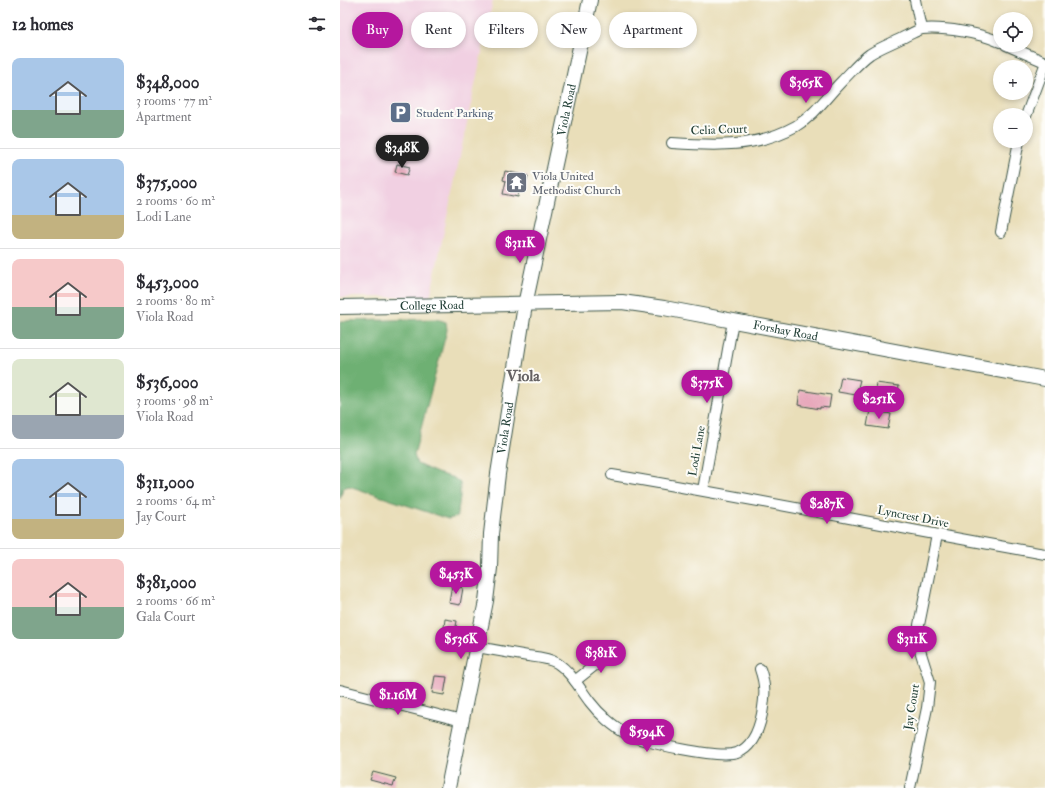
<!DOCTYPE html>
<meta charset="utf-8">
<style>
:root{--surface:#fff;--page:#f7f7f7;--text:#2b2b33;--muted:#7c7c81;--line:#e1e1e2;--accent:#b5179e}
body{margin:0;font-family:"IM FELL Double Pica",serif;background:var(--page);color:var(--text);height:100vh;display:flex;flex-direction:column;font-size:15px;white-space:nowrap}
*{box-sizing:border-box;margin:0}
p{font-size:13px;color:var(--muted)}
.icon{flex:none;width:22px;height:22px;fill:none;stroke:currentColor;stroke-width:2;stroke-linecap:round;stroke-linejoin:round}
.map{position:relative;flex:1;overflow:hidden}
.details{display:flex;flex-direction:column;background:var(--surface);width:340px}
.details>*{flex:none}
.top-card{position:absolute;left:12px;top:12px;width:380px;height:36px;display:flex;gap:8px}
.controls{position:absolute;left:653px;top:12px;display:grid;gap:8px}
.controls a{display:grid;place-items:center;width:40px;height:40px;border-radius:50%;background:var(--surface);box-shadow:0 2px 6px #0003;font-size:20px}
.price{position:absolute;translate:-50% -34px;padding:0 9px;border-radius:14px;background:var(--accent);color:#fff;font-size:13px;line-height:26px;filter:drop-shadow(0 1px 2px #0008)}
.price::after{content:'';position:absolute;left:50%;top:24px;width:12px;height:9px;margin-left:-6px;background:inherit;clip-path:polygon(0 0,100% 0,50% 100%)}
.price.selected{background:#222;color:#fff}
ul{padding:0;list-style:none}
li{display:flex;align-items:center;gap:12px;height:100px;padding:0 12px}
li+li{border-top:1px solid var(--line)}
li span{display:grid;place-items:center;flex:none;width:112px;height:80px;border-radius:8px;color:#555}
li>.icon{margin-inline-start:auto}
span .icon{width:48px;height:48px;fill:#fffc;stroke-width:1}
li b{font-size:17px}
h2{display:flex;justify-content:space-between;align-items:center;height:48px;padding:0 12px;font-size:17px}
.pill{padding:0 14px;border-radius:18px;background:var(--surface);box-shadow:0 2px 6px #0003;font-size:14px;line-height:36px}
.pill.selected{background:var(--accent);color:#fff}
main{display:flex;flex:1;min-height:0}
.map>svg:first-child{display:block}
</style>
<main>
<section class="details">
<h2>12 homes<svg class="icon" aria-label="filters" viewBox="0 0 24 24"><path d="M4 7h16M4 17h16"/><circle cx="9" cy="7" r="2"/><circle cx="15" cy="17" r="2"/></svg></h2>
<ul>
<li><span style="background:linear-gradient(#a9c7e8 65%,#7fa58c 0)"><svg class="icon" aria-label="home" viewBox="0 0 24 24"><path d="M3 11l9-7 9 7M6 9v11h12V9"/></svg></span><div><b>$348,000</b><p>3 rooms · 77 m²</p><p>Apartment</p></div></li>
<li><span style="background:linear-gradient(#a9c7e8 70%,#c2b280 0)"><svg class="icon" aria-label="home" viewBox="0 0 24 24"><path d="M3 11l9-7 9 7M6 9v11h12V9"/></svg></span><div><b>$375,000</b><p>2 rooms · 60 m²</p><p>Lodi Lane</p></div></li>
<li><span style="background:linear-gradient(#f6c9c9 60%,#7fa58c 0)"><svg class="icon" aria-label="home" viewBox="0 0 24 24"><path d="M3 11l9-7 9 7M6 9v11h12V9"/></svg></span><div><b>$453,000</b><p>2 rooms · 80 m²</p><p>Viola Road</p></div></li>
<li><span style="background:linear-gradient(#dfe7d0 70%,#9aa5b1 0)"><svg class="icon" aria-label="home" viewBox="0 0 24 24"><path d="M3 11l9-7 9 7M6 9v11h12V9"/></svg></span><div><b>$536,000</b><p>3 rooms · 98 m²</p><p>Viola Road</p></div></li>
<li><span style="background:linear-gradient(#a9c7e8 75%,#c2b280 0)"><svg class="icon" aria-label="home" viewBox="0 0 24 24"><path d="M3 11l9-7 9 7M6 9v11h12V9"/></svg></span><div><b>$311,000</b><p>2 rooms · 64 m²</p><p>Jay Court</p></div></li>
<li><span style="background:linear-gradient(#f6c9c9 60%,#7fa58c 0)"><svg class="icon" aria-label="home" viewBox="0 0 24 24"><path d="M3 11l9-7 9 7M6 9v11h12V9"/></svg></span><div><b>$381,000</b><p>2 rooms · 66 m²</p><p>Gala Court</p></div></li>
</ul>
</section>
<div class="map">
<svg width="705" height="788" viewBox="0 0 705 788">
<rect width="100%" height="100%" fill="#fdfcf7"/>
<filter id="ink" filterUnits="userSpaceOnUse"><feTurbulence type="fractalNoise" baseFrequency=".025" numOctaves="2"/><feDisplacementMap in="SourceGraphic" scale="8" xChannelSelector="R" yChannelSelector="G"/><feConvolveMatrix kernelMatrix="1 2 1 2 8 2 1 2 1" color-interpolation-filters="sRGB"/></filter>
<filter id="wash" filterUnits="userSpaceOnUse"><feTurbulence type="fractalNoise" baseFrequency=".012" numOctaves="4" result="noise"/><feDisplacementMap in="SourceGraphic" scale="16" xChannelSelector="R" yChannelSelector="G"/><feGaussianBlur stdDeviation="0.9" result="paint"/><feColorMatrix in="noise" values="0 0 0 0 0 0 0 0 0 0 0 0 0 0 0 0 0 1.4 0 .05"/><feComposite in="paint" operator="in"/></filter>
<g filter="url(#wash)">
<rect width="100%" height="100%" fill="#e9deb9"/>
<polygon fill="#f1d0e2" points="0,0 153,0 90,297 0,297"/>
<polygon fill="#6eb073" stroke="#467654" points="97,319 106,322 107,330 74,455 77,464 97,473 114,478 120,483 120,498 117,517 108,519 9,486 3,488 0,499 0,321"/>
<g id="blocks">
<g fill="#e7a8bb">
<polygon points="57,164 70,167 67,175 55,172"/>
<polygon points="165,171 188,176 185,186 180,185 178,197 163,194 166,181 163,180"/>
<polygon points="501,377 520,380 516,395 498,392"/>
<polygon points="536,383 559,386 556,402 534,398"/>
<polygon points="460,390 491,395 489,408 480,407 480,409 458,405"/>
<polygon points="530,410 551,414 548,429 527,426"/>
<polygon points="112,585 123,588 120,605 109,603"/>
<polygon points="105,619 117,621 114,638 103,636"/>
<polygon points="95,676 107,677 104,695 92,693"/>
<polygon points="33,772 56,778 53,786 30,780"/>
</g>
</g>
</g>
<g filter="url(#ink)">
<use href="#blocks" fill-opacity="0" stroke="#3d5548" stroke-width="1"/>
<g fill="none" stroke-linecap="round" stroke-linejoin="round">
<defs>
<g id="street">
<polyline points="575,0 581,29"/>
<polyline points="666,45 705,62"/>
<polyline points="686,116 705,65"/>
<path d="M332,143C376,146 416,148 456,126C475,115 487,96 502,81C511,72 520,61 530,54C541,47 555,42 566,36C571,34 577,30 582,29C604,27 640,33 660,42"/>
<polyline points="661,232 679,141"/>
<path d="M272,475C417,499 560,529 705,554"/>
<polyline points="363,490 393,321"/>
<path d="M137,647C154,650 171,653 188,656C197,657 209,658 217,663C231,672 240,689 250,702C259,714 274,727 287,734C305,743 379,759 397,753C413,747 419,729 422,714C425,696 426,686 420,669"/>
<polyline points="235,681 274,650"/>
<polyline points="0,690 122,721"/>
<polyline points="570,788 587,708 590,682 578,644 579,625 597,535"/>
</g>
<g id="secondary">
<path id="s1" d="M0,307L282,302L324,308L705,379"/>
<path id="s2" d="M108,788L146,601L150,568L151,534L158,474L185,305L250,0"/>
</g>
</defs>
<use href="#street" stroke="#3d5548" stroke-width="12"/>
<use href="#secondary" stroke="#3d5548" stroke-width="16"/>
<use href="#street" stroke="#fff" stroke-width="10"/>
<use href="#secondary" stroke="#fff" stroke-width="14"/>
</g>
</g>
<defs>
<symbol id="parking-square" viewBox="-11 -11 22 22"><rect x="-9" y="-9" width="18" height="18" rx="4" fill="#5c6f8a" stroke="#fdfcf7"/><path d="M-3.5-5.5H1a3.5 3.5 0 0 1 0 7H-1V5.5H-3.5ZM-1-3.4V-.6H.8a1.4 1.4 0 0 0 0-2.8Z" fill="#fff"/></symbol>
<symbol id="temple-square" viewBox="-11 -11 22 22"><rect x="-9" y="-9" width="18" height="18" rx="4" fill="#6b7280" stroke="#fdfcf7"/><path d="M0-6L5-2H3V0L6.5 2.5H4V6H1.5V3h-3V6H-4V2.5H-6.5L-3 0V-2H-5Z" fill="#fff"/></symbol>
</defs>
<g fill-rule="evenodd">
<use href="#parking-square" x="48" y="100" width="25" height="25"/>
<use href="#temple-square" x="164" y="170" width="25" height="25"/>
</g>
<g text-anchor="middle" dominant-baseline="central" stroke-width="4" stroke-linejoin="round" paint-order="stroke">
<g font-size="12" fill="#1f3d34" stroke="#fdfcf7">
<text stroke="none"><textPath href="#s2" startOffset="689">Viola Road</textPath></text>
<text transform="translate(379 130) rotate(-2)">Celia Court</text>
<text stroke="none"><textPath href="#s1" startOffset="92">College Road</textPath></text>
<text stroke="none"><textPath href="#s1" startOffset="448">Forshay Road</textPath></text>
<text stroke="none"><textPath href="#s2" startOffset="365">Viola Road</textPath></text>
<text transform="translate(357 451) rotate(-80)">Lodi Lane</text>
<text transform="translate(573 517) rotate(11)">Lyncrest Drive</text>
<text transform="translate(572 707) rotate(-81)">Jay Court</text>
</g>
<g font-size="12" fill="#4e5e75" stroke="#fdfcf7" text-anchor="start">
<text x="76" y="113">Student Parking</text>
</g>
<g font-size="12" fill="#5b616d" stroke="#fdfcf7" text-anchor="start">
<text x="192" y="176">Viola United<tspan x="192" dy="14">Methodist Church</tspan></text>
</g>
<g font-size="16" font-weight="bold" fill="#656263" stroke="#fdfcf7">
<text x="183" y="376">Viola</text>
</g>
</g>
</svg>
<div class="controls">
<a><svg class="icon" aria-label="locate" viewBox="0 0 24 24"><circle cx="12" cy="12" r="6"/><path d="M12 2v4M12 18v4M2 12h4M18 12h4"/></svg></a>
<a>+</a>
<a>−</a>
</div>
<b class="price" style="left:466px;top:104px">$365K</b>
<b class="price selected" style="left:62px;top:169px">$348K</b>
<b class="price" style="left:180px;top:264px">$311K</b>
<b class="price" style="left:367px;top:404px">$375K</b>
<b class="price" style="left:539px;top:420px">$251K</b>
<b class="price" style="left:487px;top:525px">$287K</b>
<b class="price" style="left:116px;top:595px">$453K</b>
<b class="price" style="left:121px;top:660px">$536K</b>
<b class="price" style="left:572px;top:660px">$311K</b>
<b class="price" style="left:261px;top:674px">$381K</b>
<b class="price" style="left:58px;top:716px">$1.16M</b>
<b class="price" style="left:307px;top:753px">$594K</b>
<div class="top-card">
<a class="pill selected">Buy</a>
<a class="pill">Rent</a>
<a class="pill">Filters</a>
<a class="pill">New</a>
<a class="pill">Apartment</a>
</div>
</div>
</main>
